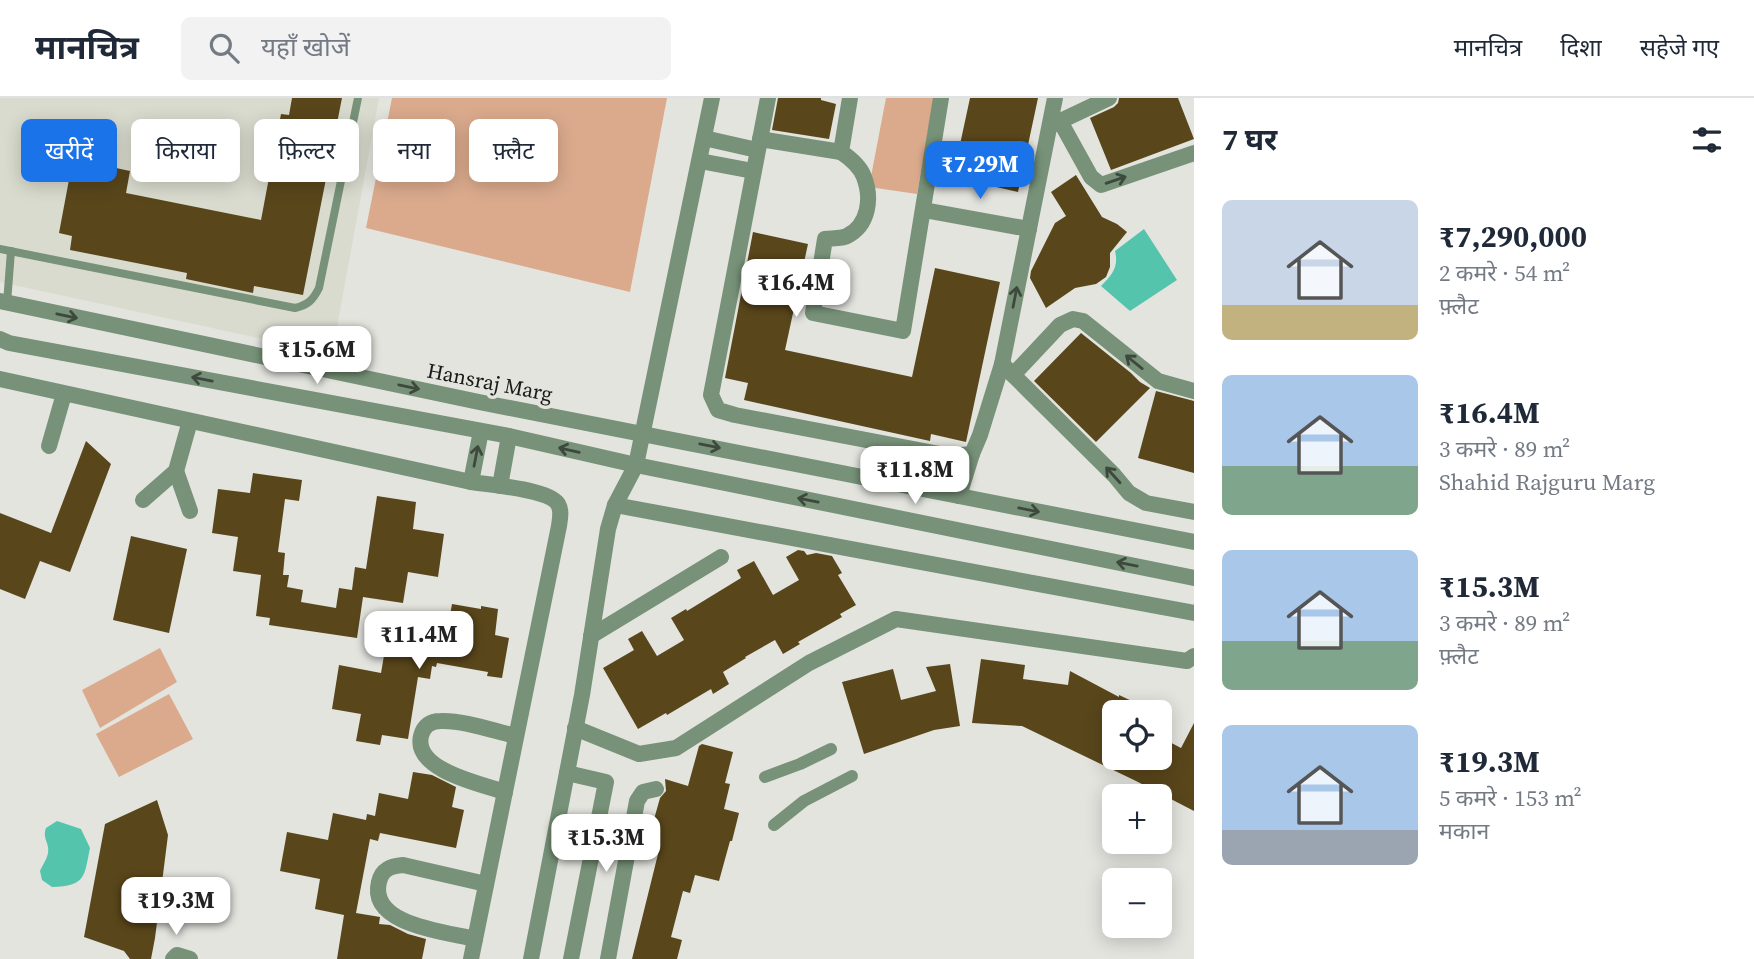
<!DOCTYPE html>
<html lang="hi">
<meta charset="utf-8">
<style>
:root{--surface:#fff;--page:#f2f2f3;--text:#1f2937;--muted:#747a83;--line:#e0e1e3;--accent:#1a73e8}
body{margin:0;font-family:"Source Serif 4","Noto Sans Devanagari",serif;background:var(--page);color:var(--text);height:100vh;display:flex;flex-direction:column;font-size:26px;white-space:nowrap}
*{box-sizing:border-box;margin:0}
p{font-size:23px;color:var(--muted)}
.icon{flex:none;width:38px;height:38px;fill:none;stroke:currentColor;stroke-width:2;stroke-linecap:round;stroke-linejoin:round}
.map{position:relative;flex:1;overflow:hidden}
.drawer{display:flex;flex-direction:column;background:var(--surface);width:560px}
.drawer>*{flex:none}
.guide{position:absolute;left:21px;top:21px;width:665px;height:63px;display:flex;gap:14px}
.controls{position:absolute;left:1102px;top:602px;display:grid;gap:14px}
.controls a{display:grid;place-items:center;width:70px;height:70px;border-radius:10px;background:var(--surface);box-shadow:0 4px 18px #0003;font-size:35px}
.price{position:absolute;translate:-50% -60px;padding:0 16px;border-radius:14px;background:#fff;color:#222;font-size:23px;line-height:46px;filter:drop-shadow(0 2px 4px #0008)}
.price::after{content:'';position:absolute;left:50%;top:42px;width:21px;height:16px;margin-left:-10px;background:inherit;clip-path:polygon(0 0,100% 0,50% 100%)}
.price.on{background:var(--accent);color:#fff}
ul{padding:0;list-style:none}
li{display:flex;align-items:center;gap:21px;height:175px;padding:0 28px}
li span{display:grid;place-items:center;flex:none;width:196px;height:140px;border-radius:10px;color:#555}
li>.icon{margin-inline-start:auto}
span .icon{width:84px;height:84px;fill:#fffc;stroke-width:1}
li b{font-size:30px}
h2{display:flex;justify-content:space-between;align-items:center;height:84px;padding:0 28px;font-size:30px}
.chip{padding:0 24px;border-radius:10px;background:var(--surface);box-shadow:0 4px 18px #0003;font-size:24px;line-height:63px}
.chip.on{background:var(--accent);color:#fff}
header{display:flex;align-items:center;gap:42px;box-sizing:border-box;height:98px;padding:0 35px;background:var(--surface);border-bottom:2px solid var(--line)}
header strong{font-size:33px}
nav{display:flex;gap:38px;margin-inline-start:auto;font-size:24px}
.search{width:490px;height:63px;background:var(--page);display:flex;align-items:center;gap:18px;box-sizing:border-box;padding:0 24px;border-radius:10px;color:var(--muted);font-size:26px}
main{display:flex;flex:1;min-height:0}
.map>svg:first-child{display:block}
</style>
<header>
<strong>मानचित्र</strong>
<div class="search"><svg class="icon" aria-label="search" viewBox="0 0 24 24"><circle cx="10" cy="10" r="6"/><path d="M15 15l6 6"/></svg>यहाँ खोजें</div>
<nav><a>मानचित्र</a><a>दिशा</a><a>सहेजे गए</a></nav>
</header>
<main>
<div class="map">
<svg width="1194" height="861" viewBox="0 0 1194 861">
<rect width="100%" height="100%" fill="#e3e4de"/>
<polygon fill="#d9dbce" points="0,0 379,0 332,256 0,184"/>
<g fill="#dbaa8d">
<polygon points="392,0 667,0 630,194 366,130"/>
<polygon points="886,0 934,0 917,96 869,89"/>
<polygon points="160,550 177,584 100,630 82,592"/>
<polygon points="169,596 193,641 119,679 96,636"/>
</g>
<g fill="#54c4ad">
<path d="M1144,131L1177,182L1130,213L1101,188C1112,177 1119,169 1115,153Z"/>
<path d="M57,723L81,731L90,750C84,779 86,788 52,789L42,782L40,773C42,768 47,761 48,755C50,745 42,741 46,730Z"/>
</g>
<g fill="#59461b">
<polygon points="292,0 342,0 303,197 254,188 253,195 186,181 187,175 70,152 72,138 59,135 71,71 114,79 116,70 130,73 126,95 261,122 281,16 289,17"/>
<polygon points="778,0 821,0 821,2 836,6 829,41 772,32"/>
<polygon points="970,0 1038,0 1018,94 953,79"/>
<polygon points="1119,0 1178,0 1194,41 1111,72 1090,20 1114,9 1118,5"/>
<polygon points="1076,77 1102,119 1117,126 1127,134 1110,155 1110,169 1106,179 1096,186 1075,190 1046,210 1030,180 1031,173 1055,125 1066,118 1051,94"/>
<polygon points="753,134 808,146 785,252 912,279 935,170 1000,184 966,344 931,336 930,343 744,302 748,285 725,280"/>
<polygon points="1081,235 1131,275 1140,284 1150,290 1096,344 1034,283"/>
<polygon points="1156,293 1194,303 1194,375 1138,360"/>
<polygon points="86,343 111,366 70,474 40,463 25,501 0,491 0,415 51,435"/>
<polygon points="253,375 302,382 299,403 285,401 278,454 285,455 283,477 289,477 287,489 303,492 301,504 336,510 339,490 352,492 355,469 366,471 377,398 416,404 413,431 444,436 438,479 408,474 403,505 363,499 357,540 269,527 270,520 256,518 261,477 233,473 238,439 212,435 218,391 250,395"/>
<polygon points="131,438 187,451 169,535 113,522"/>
<polygon points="798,452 804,453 807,457 816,455 832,458 842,475 838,477 856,507 840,516 842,519 798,544 800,546 783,556 775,542 745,559 746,560 723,574 729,586 713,596 711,591 667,617 666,615 638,631 603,570 634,552 628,541 642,533 657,558 684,542 671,520 686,511 687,513 741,480 737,472 754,463 773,497 799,482 786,459"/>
<polygon points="452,506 481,511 481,508 498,511 495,537 509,540 502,580 487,578 488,574 437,565 436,569 432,568 430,581 418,579 408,641 382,637 380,647 356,643 361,616 332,611 339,567 381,575 386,546 420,551 425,525 448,529"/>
<polygon points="981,561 1025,567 1023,581 1068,587 1070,573 1119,599 1119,597 1155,614 1113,614 1115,615 1115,660 1160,660 1160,639 1181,650 1194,625 1194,713 1136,683 1022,628 972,625"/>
<polygon points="950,566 960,628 934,632 864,656 842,584 893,571 901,602 936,593 926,569"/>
<polygon points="702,646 733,654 725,685 730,686 724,711 739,715 732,743 730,743 719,783 695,777 690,795 683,793 671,839 682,842 677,861 632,861 658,756 645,753 660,700 666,693 665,681 688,688 699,648"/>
<polygon points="413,674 432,677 456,689 452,709 464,712 456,750 380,735 378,743 370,741 356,815 380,819 379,826 390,827 408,836 426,841 422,861 337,861 344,817 315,811 320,781 280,773 287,734 328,742 333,715 366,722 367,716 375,718 379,695 408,701"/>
<polygon points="157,702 168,737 155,840 151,861 130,861 124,853 84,839 105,726"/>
</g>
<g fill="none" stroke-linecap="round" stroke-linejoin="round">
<g stroke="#779278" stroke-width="8">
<path d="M0,151L295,210C308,207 313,202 319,190L358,0"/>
<polyline points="7,205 11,153"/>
</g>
<g stroke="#779278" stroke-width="12">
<polyline points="765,679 800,666 831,651"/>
<polyline points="774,727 804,703 852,678"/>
</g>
<g stroke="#779278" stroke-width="16">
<polyline points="768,0 711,297 718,312 735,317 950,358 972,356 980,337 1002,266 1055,0"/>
<path d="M850,0L841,54C850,60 860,68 864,79C872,100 869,127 847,138C841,141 831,140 825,141L813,215L903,233L941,0"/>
<polyline points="1060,23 1091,79 1101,87 1194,55"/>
<polyline points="1052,27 1109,0"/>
<polyline points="704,40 757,52"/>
<polyline points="760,41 841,54"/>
<polyline points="700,63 753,73"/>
<polyline points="924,112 1029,131"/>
<polyline points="0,203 479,304 1194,444"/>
<polyline points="0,241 9,245 509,338 636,367 1194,480"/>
<polyline points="1002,266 1114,377 1129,395 1146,405 1194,414"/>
<polyline points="1013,277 1060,227 1073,221 1083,223 1158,283 1194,293"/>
<path d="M0,281L471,384C490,387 548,391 558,406C562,413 560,420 559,428L471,861"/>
<polyline points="49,348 64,296"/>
<polyline points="176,373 190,413"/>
<polyline points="471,384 481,333"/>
<polyline points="500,388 509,338"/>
<polyline points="959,398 972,356"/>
<polyline points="143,402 176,373 190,323"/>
<polyline points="615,407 1194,515"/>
<polyline points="591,538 721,459"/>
<polyline points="575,630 639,656 676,650 809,565 896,521 1187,563 1194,558"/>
<polyline points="567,675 606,684 571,861"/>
<path d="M505,694C481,686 413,672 421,638C424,627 431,623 441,623C463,622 494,633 516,638"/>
<path d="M475,841C446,834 368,827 379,784C382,771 391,768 403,767L486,786"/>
<polyline points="173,861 177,857 190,861"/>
<polyline points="531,861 582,597 608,431 615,407 636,367 712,0"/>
<polyline points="608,861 637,703 643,694 656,691"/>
</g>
</g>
<defs><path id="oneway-shaft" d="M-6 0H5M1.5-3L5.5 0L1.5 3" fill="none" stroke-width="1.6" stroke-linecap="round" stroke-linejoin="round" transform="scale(1.75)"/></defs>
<g stroke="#3e493d">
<use href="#oneway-shaft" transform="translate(1116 82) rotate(-19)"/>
<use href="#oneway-shaft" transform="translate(1015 199) rotate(-79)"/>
<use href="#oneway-shaft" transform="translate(67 218) rotate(12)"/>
<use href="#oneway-shaft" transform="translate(1134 264) rotate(-141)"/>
<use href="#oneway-shaft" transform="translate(202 281) rotate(-169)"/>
<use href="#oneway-shaft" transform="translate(409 289) rotate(12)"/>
<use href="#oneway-shaft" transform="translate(710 348) rotate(11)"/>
<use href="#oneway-shaft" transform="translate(569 352) rotate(-167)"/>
<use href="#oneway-shaft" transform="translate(476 358) rotate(-79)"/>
<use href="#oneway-shaft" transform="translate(1113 377) rotate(-132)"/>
<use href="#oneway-shaft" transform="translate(808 402) rotate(-169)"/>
<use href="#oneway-shaft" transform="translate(1029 412) rotate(11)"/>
<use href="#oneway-shaft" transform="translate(1127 466) rotate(-169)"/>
</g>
<g text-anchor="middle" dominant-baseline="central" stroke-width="7" stroke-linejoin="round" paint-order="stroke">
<g font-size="21" fill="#181916" stroke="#e3e4de">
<text transform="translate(490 284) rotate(11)">Hansraj Marg</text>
</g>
</g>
</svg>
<div class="controls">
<a><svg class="icon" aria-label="locate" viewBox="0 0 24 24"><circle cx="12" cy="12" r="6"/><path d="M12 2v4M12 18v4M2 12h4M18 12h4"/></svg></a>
<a>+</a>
<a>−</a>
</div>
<b class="price on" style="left:980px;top:103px">₹7.29M</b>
<b class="price" style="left:796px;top:221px">₹16.4M</b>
<b class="price" style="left:317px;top:288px">₹15.6M</b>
<b class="price" style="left:915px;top:408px">₹11.8M</b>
<b class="price" style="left:419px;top:573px">₹11.4M</b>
<b class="price" style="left:606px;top:776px">₹15.3M</b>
<b class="price" style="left:176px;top:839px">₹19.3M</b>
<div class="guide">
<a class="chip on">खरीदें</a>
<a class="chip">किराया</a>
<a class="chip">फ़िल्टर</a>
<a class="chip">नया</a>
<a class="chip">फ़्लैट</a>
</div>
</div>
<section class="drawer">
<h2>7 घर<svg class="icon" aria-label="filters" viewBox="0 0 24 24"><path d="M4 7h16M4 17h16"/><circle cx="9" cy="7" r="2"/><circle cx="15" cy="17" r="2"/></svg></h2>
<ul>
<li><span style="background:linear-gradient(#c9d6e8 75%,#c2b280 0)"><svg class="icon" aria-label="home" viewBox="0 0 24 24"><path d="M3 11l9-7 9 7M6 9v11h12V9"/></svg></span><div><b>₹7,290,000</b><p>2 कमरे · 54 m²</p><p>फ़्लैट</p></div></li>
<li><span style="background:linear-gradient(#a9c7e8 65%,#7fa58c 0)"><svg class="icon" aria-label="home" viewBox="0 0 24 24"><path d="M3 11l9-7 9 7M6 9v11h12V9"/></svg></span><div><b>₹16.4M</b><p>3 कमरे · 89 m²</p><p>Shahid Rajguru Marg</p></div></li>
<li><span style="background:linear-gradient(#a9c7e8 65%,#7fa58c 0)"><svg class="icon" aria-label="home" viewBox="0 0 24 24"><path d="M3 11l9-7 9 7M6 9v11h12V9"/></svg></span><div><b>₹15.3M</b><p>3 कमरे · 89 m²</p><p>फ़्लैट</p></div></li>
<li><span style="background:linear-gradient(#a9c7e8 75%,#9aa5b1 0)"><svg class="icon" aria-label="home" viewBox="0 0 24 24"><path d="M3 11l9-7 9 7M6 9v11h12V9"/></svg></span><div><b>₹19.3M</b><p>5 कमरे · 153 m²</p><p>मकान</p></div></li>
</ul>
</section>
</main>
